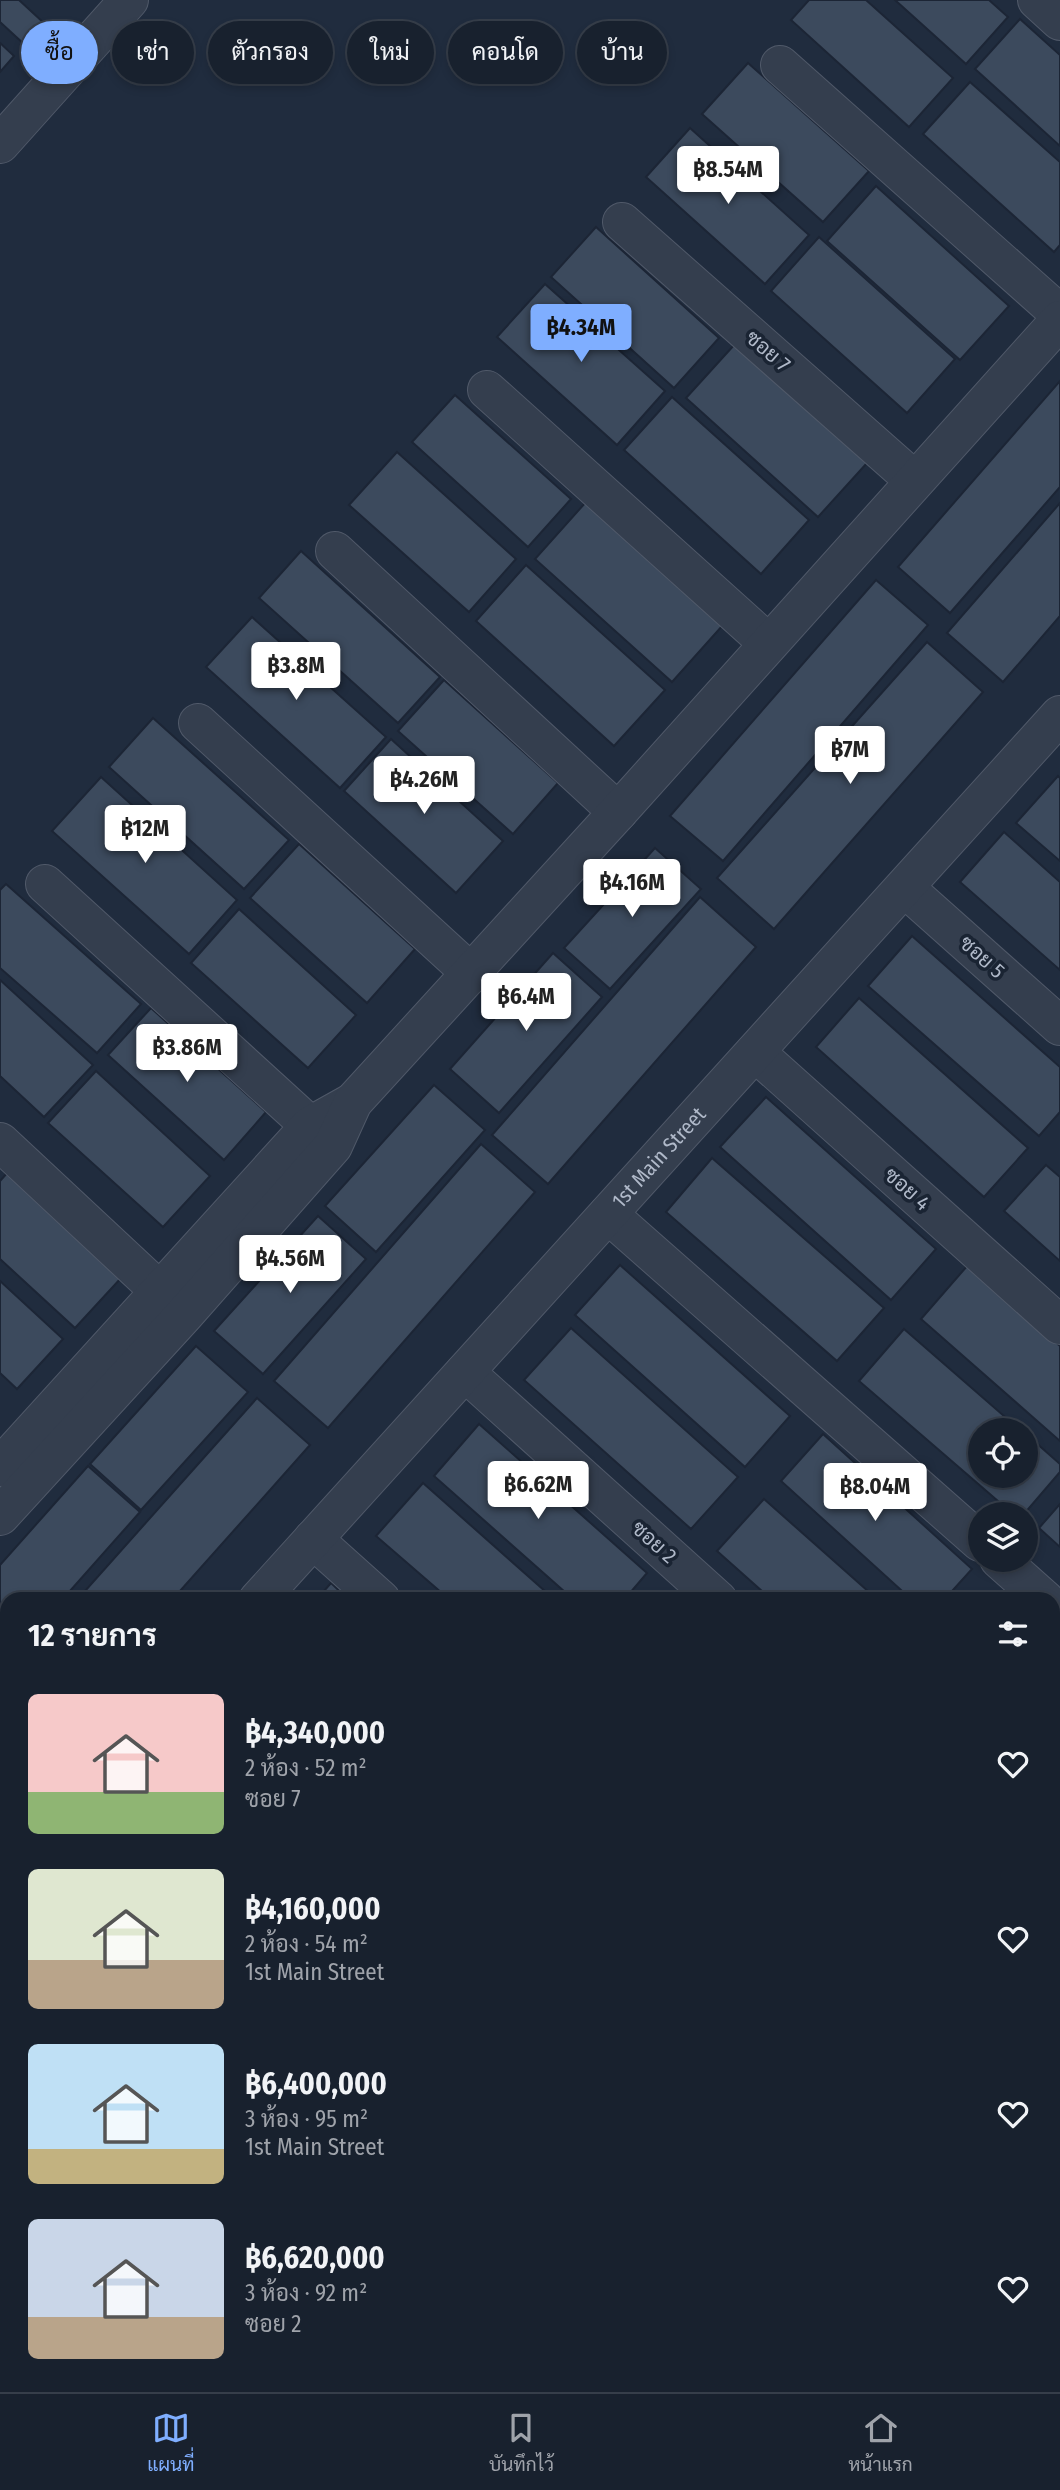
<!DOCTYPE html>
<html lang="th">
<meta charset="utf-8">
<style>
:root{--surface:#18212e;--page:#252e3a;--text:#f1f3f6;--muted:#9fa3aa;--line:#363e4a;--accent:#7faeff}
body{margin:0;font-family:"Fira Sans Condensed",Sarabun,sans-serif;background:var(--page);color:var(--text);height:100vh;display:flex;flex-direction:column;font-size:26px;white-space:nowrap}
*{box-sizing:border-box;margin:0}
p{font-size:23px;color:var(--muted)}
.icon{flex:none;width:38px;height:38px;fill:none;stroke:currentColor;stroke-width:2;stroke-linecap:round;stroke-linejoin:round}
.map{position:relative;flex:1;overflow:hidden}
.sheet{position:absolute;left:0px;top:1592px;width:1060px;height:800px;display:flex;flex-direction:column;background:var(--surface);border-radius:21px 21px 0 0;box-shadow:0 4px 10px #0003,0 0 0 2px var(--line)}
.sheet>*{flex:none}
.hud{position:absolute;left:21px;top:21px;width:700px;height:63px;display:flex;gap:14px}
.tools{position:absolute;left:968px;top:1418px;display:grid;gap:14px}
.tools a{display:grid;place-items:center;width:70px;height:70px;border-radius:50%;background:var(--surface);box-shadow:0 4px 10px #0003,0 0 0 2px var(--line);font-size:35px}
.price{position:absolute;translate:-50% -60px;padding:0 16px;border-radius:7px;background:#fff;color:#222;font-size:23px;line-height:46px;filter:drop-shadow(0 2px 4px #0008)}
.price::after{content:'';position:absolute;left:50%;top:42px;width:21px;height:16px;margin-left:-10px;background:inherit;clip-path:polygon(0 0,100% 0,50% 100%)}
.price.selected{background:var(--accent);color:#111}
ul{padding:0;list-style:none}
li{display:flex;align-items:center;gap:21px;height:175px;padding:0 28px}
li span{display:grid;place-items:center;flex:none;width:196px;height:140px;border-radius:10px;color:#555}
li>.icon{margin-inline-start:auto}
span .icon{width:84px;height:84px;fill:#fffc;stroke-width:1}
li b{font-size:30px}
h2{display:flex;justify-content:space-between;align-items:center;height:84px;padding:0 28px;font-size:30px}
.tag{padding:0 24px;border-radius:32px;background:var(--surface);box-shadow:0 4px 10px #0003,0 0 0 2px var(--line);font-size:24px;line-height:63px}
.tag.selected{background:var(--accent);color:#111}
.tab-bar{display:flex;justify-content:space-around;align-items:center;height:98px;border-top:2px solid var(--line);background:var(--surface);font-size:19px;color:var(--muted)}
.tab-bar a{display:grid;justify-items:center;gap:4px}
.tab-bar .selected{color:var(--accent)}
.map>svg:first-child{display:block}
</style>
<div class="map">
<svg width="1060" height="2392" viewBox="0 0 1060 2392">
<rect width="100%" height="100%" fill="#202c3e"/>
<g fill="#3c4a5d" stroke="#1c2535" stroke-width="2">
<polygon points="0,0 19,0 45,24 25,45 0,22"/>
<polygon points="809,0 866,0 953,78 909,127 791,20"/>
<polygon points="895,0 989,0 1008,17 966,64"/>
<polygon points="1020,19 1060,55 1060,146 975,69"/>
<polygon points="0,43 14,56 0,72"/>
<polygon points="748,63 869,171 823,222 702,114"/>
<polygon points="970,82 1060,162 1060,245 1054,252 923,134"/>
<polygon points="690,128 809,235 765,284 646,177"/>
<polygon points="876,186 1009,306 960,360 827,241"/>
<polygon points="596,227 719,338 674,388 551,277"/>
<polygon points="819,237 955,359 907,413 771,291"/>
<polygon points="545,284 665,391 617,445 497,337"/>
<polygon points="735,344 867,463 818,517 686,398"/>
<polygon points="1060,381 1060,487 950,613 898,567"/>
<polygon points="455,395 571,499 528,547 412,442"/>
<polygon points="672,397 809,520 761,574 624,450"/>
<polygon points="397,452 516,559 469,612 349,505"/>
<polygon points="586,502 723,625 672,682 535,559"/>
<polygon points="1060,503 1060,616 1003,682 947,633"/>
<polygon points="301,551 440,677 398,723 259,598"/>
<polygon points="526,565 665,690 614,746 476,621"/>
<polygon points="876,580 928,625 723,861 670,816"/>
<polygon points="252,617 386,737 340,788 206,667"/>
<polygon points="927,642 983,692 774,929 717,878"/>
<polygon points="444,680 558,783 513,834 398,731"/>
<polygon points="153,718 289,840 244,889 109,767"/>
<polygon points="391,739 503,841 456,893 344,791"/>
<polygon points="1058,776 1060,778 1060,861 1016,823"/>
<polygon points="101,777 237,900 189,954 52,831"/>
<polygon points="1004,832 1060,882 1060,970 960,882"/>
<polygon points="299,844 415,949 367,1003 250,898"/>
<polygon points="655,848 701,889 610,989 564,948"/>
<polygon points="6,884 141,1004 97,1053 0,968 0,890"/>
<polygon points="700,897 756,947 548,1184 492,1135"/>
<polygon points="239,909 356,1015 308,1068 191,963"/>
<polygon points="912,936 1060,1067 1060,1112 1039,1136 868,986"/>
<polygon points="553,953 602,997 499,1113 450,1069"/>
<polygon points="0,980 93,1065 44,1117 0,1076"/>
<polygon points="859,998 1028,1148 984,1197 816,1047"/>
<polygon points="151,1008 266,1112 224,1160 108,1055"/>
<polygon points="96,1071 210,1176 163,1227 48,1123"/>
<polygon points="434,1085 485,1130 376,1252 325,1206"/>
<polygon points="766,1097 936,1249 891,1300 720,1147"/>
<polygon points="481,1144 535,1192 328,1428 274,1381"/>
<polygon points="712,1158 884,1308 837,1361 666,1212"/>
<polygon points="1046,1165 1060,1177 1060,1261 1004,1211"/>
<polygon points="8,1172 122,1277 75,1328 0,1259 0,1181"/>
<polygon points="318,1216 366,1259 263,1374 214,1331"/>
<polygon points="620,1265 790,1416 745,1467 575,1315"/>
<polygon points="968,1265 1060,1346 1060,1441 921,1319"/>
<polygon points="0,1281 63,1339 17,1389 0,1373"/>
<polygon points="571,1328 738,1477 691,1529 524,1380"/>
<polygon points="904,1329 1020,1430 980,1430 980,1475 1026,1475 1026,1434 1060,1464 1060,1472 1024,1514 1013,1514 859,1381"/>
<polygon points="196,1346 248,1392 141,1510 90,1464"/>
<polygon points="257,1398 310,1445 172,1600 77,1600"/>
<polygon points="479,1424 647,1573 624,1600 574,1600 434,1476"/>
<polygon points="823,1434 972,1569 944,1600 912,1600 781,1481"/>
<polygon points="88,1466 140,1512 62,1600 7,1600 7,1608 0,1602 0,1565"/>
<polygon points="423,1483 555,1600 450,1600 376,1536"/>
<polygon points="764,1499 878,1600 772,1600 717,1551"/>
<polygon points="1060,1504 1060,1547 1039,1528"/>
<polygon points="331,1583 349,1600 316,1600"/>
<polygon points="992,1592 1001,1600 985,1600"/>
<polygon points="1054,1646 1060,1652 1060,1733 1054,1727"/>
<polygon points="1054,1748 1060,1754 1060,1842 1054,1836"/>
<polygon points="1054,1935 1060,1941 1060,2024 1054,2018"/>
<polygon points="1054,2033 1060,2039 1060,2121 1054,2115"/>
</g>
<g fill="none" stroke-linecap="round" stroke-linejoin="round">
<defs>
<g id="minor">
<polyline points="1037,0 1060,21"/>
<polyline points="780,65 1060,314"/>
<polyline points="0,144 129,0"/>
<polyline points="622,222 914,480"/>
<polyline points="487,390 768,643"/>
<polyline points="335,551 618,812"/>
<polyline points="198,723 472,974"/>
<polyline points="45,884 329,1143"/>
<polyline points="905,888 1060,1026"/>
<polyline points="755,1052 1060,1325"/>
<polyline points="0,1142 178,1308"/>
<polyline points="608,1214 980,1542"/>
<polyline points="465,1372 718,1600"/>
<polyline points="0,1467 310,1126 353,1102"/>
<polyline points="0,1516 184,1315 333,1146 353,1102 618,812 1060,320"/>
<polyline points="313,1539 381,1600"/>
<polyline points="999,1559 1045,1600"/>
<path id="s1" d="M258,1600L1060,715"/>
<polyline points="0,1819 7,1825"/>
<polyline points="1054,1900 1060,1906"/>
<polyline points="0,2054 7,2060"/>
<polyline points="1054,2199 1060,2204"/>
<polyline points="0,2230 7,2222"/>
<polyline points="540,2385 549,2392"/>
<polyline points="845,2385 856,2392"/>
<polyline points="441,2392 447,2385"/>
<polyline points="742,2392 748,2385"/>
<polyline points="806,2392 812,2385"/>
<polyline points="956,2392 962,2385"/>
<polyline points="1057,2392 1060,2389"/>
</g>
</defs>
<use href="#minor" stroke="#505969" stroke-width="40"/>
<use href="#minor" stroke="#343e4e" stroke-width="38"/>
</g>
<g text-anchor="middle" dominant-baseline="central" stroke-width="7" stroke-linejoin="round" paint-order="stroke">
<g font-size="21" fill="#b0b9c9" stroke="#1a2433">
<text transform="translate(768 351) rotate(41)">ซอย 7</text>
<text transform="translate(982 957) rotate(42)">ซอย 5</text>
<text stroke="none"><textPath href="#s1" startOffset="597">1st Main Street</textPath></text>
<text transform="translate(907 1189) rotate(42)">ซอย 4</text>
<text transform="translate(654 1542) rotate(42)">ซอย 2</text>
</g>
</g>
</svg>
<div class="tools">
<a><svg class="icon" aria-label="locate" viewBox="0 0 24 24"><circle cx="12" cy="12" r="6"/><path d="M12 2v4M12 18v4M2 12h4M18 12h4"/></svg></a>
<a><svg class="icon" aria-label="layers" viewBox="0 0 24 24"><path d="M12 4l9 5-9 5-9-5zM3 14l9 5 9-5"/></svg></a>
</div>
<b class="price" style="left:728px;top:206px">฿8.54M</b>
<b class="price selected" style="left:581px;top:364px">฿4.34M</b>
<b class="price" style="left:296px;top:702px">฿3.8M</b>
<b class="price" style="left:850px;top:786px">฿7M</b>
<b class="price" style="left:424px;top:816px">฿4.26M</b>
<b class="price" style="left:145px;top:865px">฿12M</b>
<b class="price" style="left:632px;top:919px">฿4.16M</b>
<b class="price" style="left:526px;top:1033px">฿6.4M</b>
<b class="price" style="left:187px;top:1084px">฿3.86M</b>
<b class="price" style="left:290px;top:1295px">฿4.56M</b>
<b class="price" style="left:538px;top:1521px">฿6.62M</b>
<b class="price" style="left:875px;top:1523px">฿8.04M</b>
<div class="hud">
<a class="tag selected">ซื้อ</a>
<a class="tag">เช่า</a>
<a class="tag">ตัวกรอง</a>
<a class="tag">ใหม่</a>
<a class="tag">คอนโด</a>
<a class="tag">บ้าน</a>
</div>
<section class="sheet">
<h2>12 รายการ<svg class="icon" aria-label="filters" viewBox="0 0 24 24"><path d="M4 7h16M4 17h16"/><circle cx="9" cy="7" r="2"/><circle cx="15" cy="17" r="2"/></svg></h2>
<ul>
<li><span style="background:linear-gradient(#f6c9c9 70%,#8fb573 0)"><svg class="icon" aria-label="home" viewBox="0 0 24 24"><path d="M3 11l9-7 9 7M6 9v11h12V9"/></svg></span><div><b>฿4,340,000</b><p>2 ห้อง · 52 m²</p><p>ซอย 7</p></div><svg class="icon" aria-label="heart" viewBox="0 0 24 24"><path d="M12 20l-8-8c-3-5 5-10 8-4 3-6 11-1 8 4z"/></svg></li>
<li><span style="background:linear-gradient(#dfe7d0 65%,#b9a48a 0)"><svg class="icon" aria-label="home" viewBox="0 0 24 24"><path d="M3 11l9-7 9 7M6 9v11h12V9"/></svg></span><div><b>฿4,160,000</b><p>2 ห้อง · 54 m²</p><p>1st Main Street</p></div><svg class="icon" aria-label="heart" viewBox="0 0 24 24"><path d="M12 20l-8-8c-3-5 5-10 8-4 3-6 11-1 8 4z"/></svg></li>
<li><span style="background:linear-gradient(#bfe0f5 75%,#c2b280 0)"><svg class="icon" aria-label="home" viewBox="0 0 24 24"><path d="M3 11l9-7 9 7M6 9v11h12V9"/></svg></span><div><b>฿6,400,000</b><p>3 ห้อง · 95 m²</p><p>1st Main Street</p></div><svg class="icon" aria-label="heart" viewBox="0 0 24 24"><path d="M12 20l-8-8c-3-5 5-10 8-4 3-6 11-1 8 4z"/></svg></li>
<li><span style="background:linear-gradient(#c9d6e8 70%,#b9a48a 0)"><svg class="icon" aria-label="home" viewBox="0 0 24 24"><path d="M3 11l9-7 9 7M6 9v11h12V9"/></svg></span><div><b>฿6,620,000</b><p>3 ห้อง · 92 m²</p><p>ซอย 2</p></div><svg class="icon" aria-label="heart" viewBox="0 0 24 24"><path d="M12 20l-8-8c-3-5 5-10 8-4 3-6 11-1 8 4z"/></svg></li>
</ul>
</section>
</div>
<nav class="tab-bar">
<a class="selected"><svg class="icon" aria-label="map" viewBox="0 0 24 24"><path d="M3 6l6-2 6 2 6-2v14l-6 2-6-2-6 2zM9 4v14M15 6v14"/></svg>แผนที่</a>
<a><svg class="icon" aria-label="saved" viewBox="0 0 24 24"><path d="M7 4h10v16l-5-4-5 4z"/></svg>บันทึกไว้</a>
<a><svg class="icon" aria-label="home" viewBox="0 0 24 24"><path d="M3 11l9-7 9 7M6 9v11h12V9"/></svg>หน้าแรก</a>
</nav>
